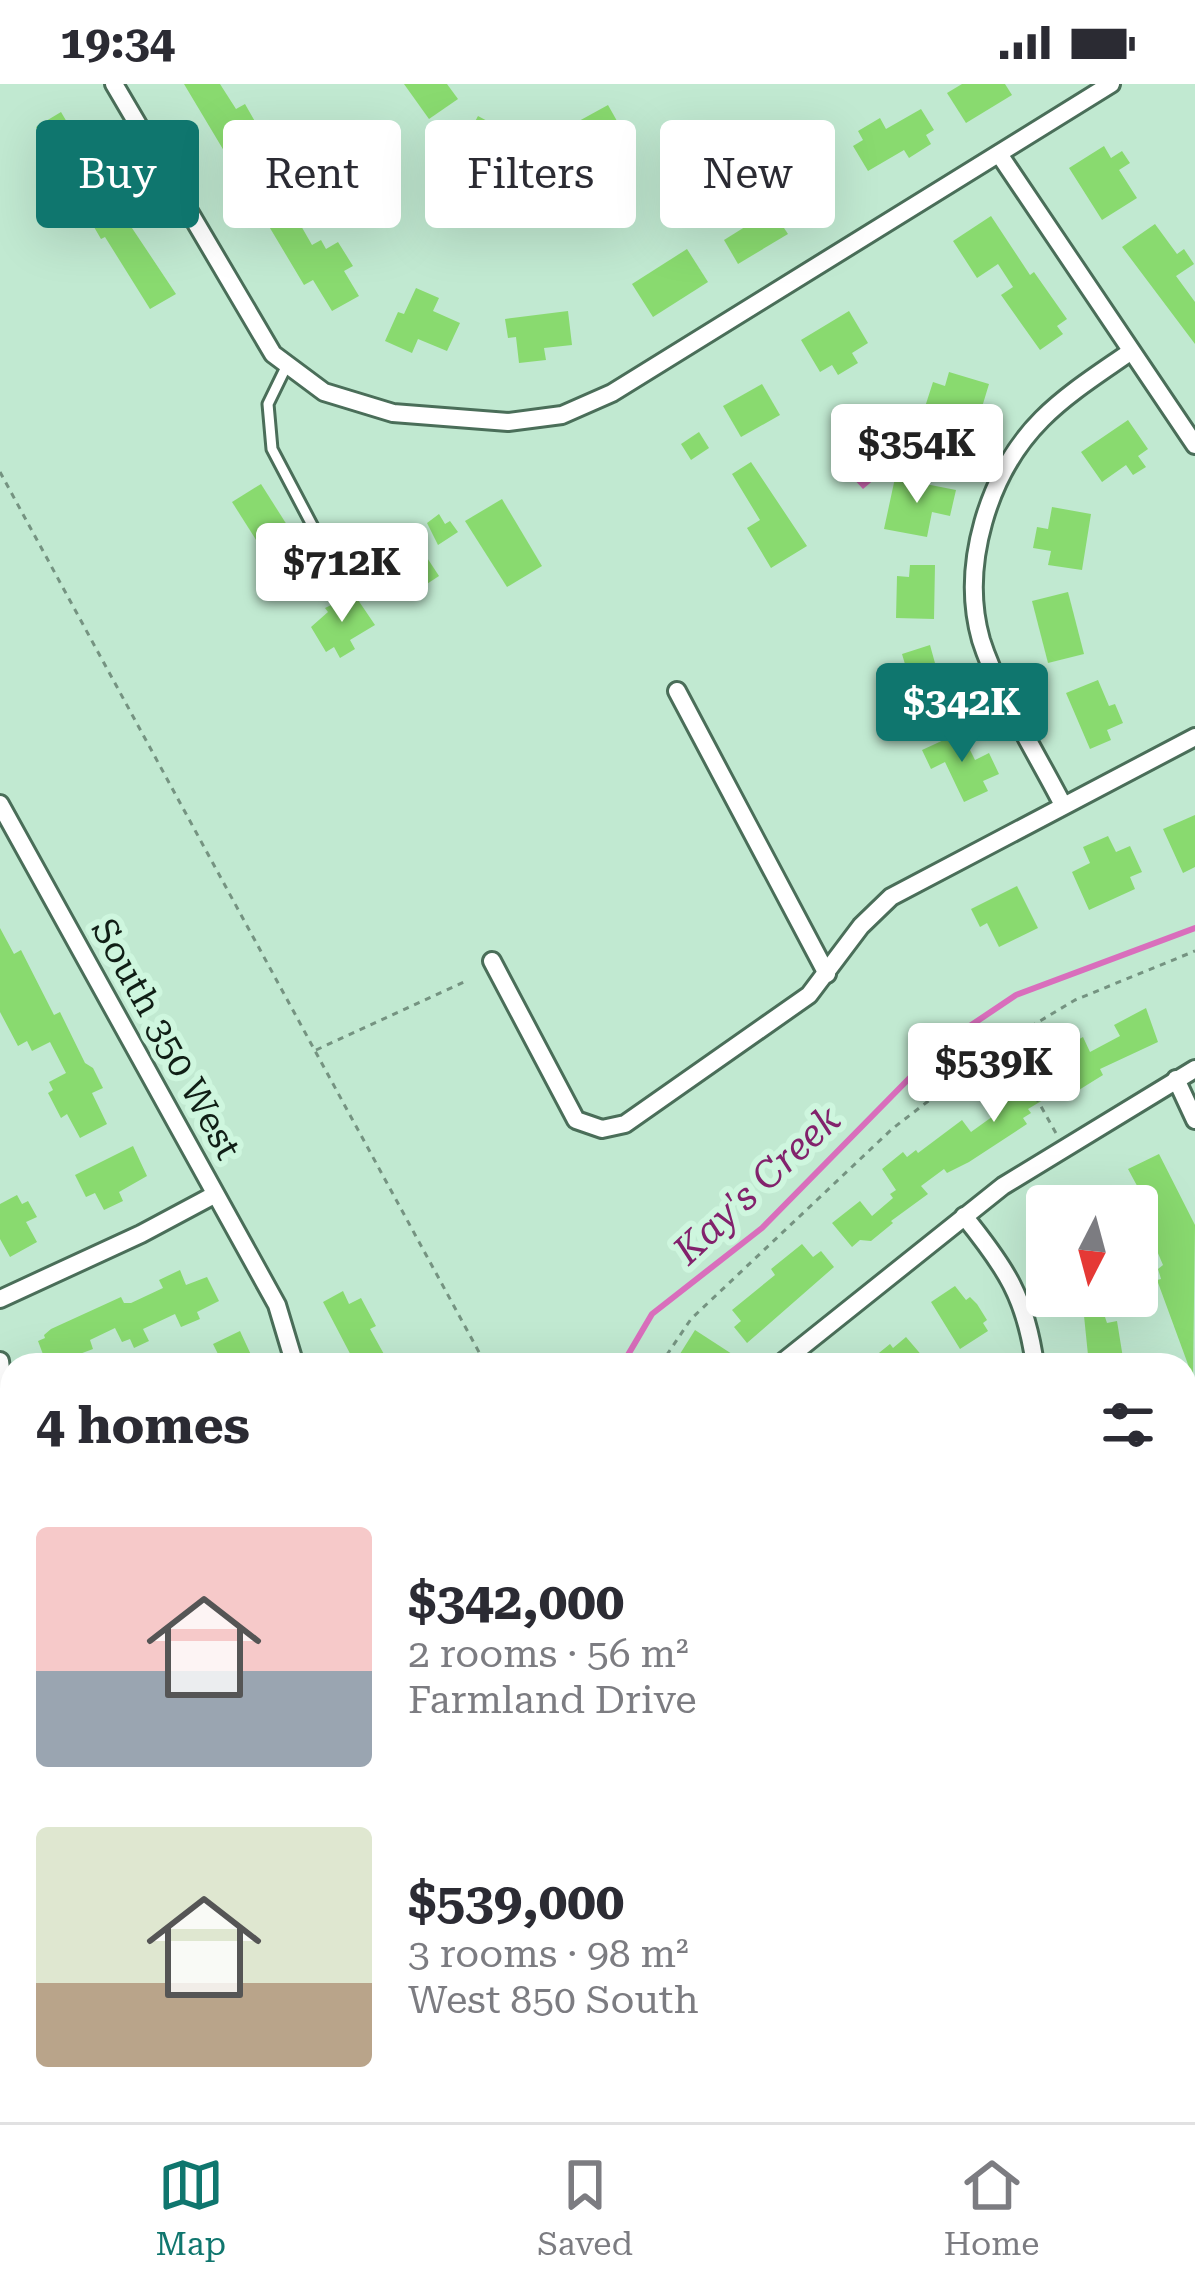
<!DOCTYPE html>
<meta charset="utf-8">
<style>
:root{--surface:#fff;--page:#f2f2f3;--text:#2b2b33;--muted:#7c7c81;--line:#e1e1e2;--accent:#0f766e}
body{margin:0;font-family:"Roboto Serif",serif;background:var(--page);color:var(--text);height:100vh;display:flex;flex-direction:column;font-size:45px;white-space:nowrap}
*{box-sizing:border-box;margin:0}
p{font-size:39px;color:var(--muted)}
.icon{flex:none;width:66px;height:66px;fill:none;stroke:currentColor;stroke-width:2;stroke-linecap:round;stroke-linejoin:round}
.map{position:relative;flex:1;overflow:hidden}
.panel{position:absolute;left:0px;top:1269px;width:1197px;height:771px;display:flex;flex-direction:column;background:var(--surface);border-radius:36px 36px 0 0;box-shadow:0 12px 48px #0002}
.panel>*{flex:none}
.banner{position:absolute;left:36px;top:36px;width:1125px;height:108px;display:flex;gap:24px}
.needle{width:78px;rotate:186deg}
.controls{position:absolute;left:1026px;top:1101px;display:grid;gap:24px}
.controls a{display:grid;place-items:center;width:132px;height:132px;border-radius:12px;background:var(--surface);box-shadow:0 12px 48px #0002;font-size:60px}
.price{position:absolute;translate:-50% -102px;padding:0 27px;border-radius:12px;background:#fff;color:#222;font-size:39px;line-height:78px;filter:drop-shadow(0 3px 6px #0008)}
.price::after{content:'';position:absolute;left:50%;top:72px;width:36px;height:27px;margin-left:-18px;background:inherit;clip-path:polygon(0 0,100% 0,50% 100%)}
.price.selected{background:var(--accent);color:#fff}
ul{padding:0;list-style:none}
li{display:flex;align-items:center;gap:36px;height:300px;padding:0 36px}
li span{display:grid;place-items:center;flex:none;width:336px;height:240px;border-radius:12px;color:#555}
li>.icon{margin-inline-start:auto}
span .icon{width:144px;height:144px;fill:#fffc;stroke-width:1}
li b{font-size:51px}
h2{display:flex;justify-content:space-between;align-items:center;height:144px;padding:0 36px;font-size:51px}
.chip{padding:0 42px;border-radius:12px;background:var(--surface);box-shadow:0 12px 48px #0002;font-size:42px;line-height:108px}
.chip.selected{background:var(--accent);color:#fff}
.status{display:flex;justify-content:space-between;align-items:center;height:84px;padding:0 60px;background:var(--surface);direction:ltr}
.status svg{height:33px;fill:currentColor}
.tab-bar{display:flex;justify-content:space-around;align-items:center;height:168px;border-top:3px solid var(--line);background:var(--surface);font-size:33px;color:var(--muted)}
.tab-bar a{display:grid;justify-items:center;gap:6px}
.tab-bar .selected{color:var(--accent)}
.map>svg:first-child{display:block}
</style>
<div class="status"><b>19:34</b><svg viewBox="0 0 49 12"><path d="M0 12V9h3v3zM5 12V6h3v6zM10 12V3h3v9zM15 12V0h3v12zM26 1h20v11H26zM47 4h2v5h-2z"/></svg></div>
<div class="map">
<svg width="1195" height="2038" viewBox="0 0 1195 2038">
<rect width="100%" height="100%" fill="#c1e9d1"/>
<polygon fill="#d96ebc" points="877,369 889,383 863,405 851,392"/>
<g fill="none" stroke-linecap="round" stroke-linejoin="round">
<g stroke="#d96ebc" stroke-width="6">
<polyline points="622,1281 652,1230 762,1144 943,960 1016,911 1195,844"/>
<polyline points="26,2038 27,2028"/>
</g>
</g>
<g fill="#89da6f">
<polygon points="184,0 220,0 236,25 245,20 261,48 253,52 264,77 312,161 321,156 326,165 338,158 353,182 344,187 359,212 332,227 313,196 304,201"/>
<polygon points="404,0 447,0 458,15 429,35"/>
<polygon points="962,0 1005,0 1012,11 966,39 947,9"/>
<polygon points="608,21 626,53 607,63 612,72 592,83 588,76 567,88 548,54"/>
<polygon points="921,25 934,46 926,51 931,60 909,74 904,66 868,87 853,62 863,56 858,47 880,34 886,45"/>
<polygon points="61,28 93,82 100,78 114,100 106,105 176,210 150,225 105,153 101,155 36,43"/>
<polygon points="478,32 506,47 499,58 521,70 508,96 500,93 491,110 466,97 472,87 454,77"/>
<polygon points="1104,62 1111,74 1122,67 1130,79 1119,86 1137,114 1102,136 1069,84"/>
<polygon points="772,126 788,150 738,180 724,156"/>
<polygon points="991,132 1030,191 1034,188 1067,235 1057,242 1063,250 1040,266 1001,211 1013,203 998,180 977,194 953,157"/>
<polygon points="1155,140 1177,170 1184,165 1194,180 1176,192 1195,218 1195,260 1122,163"/>
<polygon points="687,165 708,198 653,233 632,200"/>
<polygon points="416,204 439,214 433,227 460,239 447,267 418,255 412,269 385,257 398,228 404,230"/>
<polygon points="568,227 572,261 544,264 546,276 519,279 516,253 508,254 505,235"/>
<polygon points="849,227 868,259 852,269 858,279 838,291 832,281 820,288 801,256"/>
<polygon points="949,288 989,300 972,356 953,350 950,361 916,351 933,298 945,302"/>
<polygon points="762,300 780,331 741,353 723,322"/>
<polygon points="1128,336 1148,365 1138,372 1146,383 1133,391 1126,381 1102,398 1081,368"/>
<polygon points="699,348 709,364 691,376 681,360"/>
<polygon points="751,378 807,462 771,484 747,444 760,436 732,390"/>
<polygon points="895,394 956,406 950,432 932,428 927,453 884,445"/>
<polygon points="261,400 287,441 258,459 232,418"/>
<polygon points="502,415 542,482 507,503 465,437"/>
<polygon points="1052,423 1091,430 1082,486 1048,481 1051,467 1033,464 1037,443 1048,445"/>
<polygon points="439,430 445,440 450,437 458,448 438,461 427,439"/>
<polygon points="420,463 439,492 404,515 385,487"/>
<polygon points="294,475 310,503 292,513 276,485"/>
<polygon points="910,481 935,481 934,535 896,534 897,492 909,493"/>
<polygon points="1068,508 1084,570 1048,579 1032,517"/>
<polygon points="354,510 375,541 350,556 355,565 340,574 334,563 326,568 311,543 328,528 325,524"/>
<polygon points="930,561 938,590 954,586 964,620 931,629 928,617 909,623 904,606 912,604 902,570"/>
<polygon points="1098,596 1109,622 1115,620 1123,639 1107,646 1111,656 1090,665 1066,609"/>
<polygon points="961,648 975,676 989,669 999,690 983,697 988,707 964,718 945,678 931,685 922,666"/>
<polygon points="1195,731 1195,783 1183,789 1163,745"/>
<polygon points="1108,752 1116,768 1130,762 1142,788 1130,793 1135,805 1089,826 1072,788 1090,779 1083,763"/>
<polygon points="1017,802 1038,844 999,863 987,839 980,843 971,825"/>
<polygon points="0,844 14,870 21,866 54,931 60,928 85,979 93,984 103,1004 92,1009 107,1040 80,1054 67,1030 61,1034 48,1009 53,1006 49,998 66,989 50,958 32,967 27,957 18,962 0,928"/>
<polygon points="1146,924 1158,958 1100,985 1103,991 1066,1014 1057,1017 1053,1010 1028,1025 1031,1029 1023,1034 1027,1040 969,1078 947,1089 944,1085 921,1102 928,1110 891,1137 893,1139 871,1157 860,1156 852,1163 832,1139 860,1117 872,1132 893,1114 890,1110 896,1106 882,1085 903,1068 907,1073 916,1066 918,1069 962,1036 971,1048 996,1030 990,1020 996,1016 991,1007 1007,997 1011,1003 1020,998 1026,1007 1054,993 1044,974 1083,953 1090,968 1120,952 1114,941"/>
<polygon points="133,1062 147,1092 119,1108 123,1117 104,1126 95,1109 86,1113 75,1091"/>
<polygon points="1159,1070 1195,1141 1193,1294 1157,1196 1161,1195 1158,1185 1163,1181 1140,1127 1149,1124 1128,1085"/>
<polygon points="17,1111 22,1120 28,1117 37,1133 26,1138 37,1158 10,1173 0,1155 0,1120"/>
<polygon points="802,1160 813,1173 821,1167 834,1183 747,1259 734,1243 741,1237 732,1226 775,1191 771,1185"/>
<polygon points="180,1186 186,1201 207,1193 219,1217 197,1228 200,1235 181,1243 175,1230 143,1245 149,1257 134,1264 130,1255 122,1258 115,1244 90,1256 93,1265 77,1271 80,1281 47,1281 38,1257 45,1254 44,1251 51,1245 121,1213 124,1219 131,1219 163,1204 159,1196"/>
<polygon points="955,1202 966,1216 970,1213 977,1220 987,1236 983,1239 988,1247 960,1265 931,1218"/>
<polygon points="343,1207 349,1220 361,1214 376,1242 370,1245 390,1281 356,1281 323,1218"/>
<polygon points="1082,1212 1098,1212 1107,1239 1117,1237 1123,1274 1108,1276 1108,1281 1089,1281"/>
<polygon points="695,1246 732,1270 725,1281 673,1281"/>
<polygon points="240,1247 252,1273 235,1281 194,1281 218,1270 213,1260"/>
<polygon points="906,1253 930,1281 864,1281 890,1260 893,1264"/>
</g>
<g fill="none" stroke-linecap="round" stroke-linejoin="round">
<defs>
<polyline id="service" points="287,281 268,320 272,365 322,460"/>
<g id="minor">
<polyline points="114,0 273,270 324,308 393,329 508,338 562,331 612,309 1111,0"/>
<polyline points="999,70 1195,361"/>
<polyline points="677,607 827,890"/>
<polyline points="0,720 277,1221 295,1281"/>
<path d="M1063,721C1038,672 997,607 981,556C960,482 988,389 1042,335C1068,309 1100,289 1130,268"/>
<polyline points="492,877 576,1036 602,1045 625,1040 809,911 861,842 891,813 1195,653"/>
<polyline points="1176,995 1195,1036"/>
<path d="M964,1132C1006,1184 1026,1214 1035,1281"/>
<polyline points="0,1215 141,1150 214,1111"/>
<polyline points="0,1277 3,1302 0,1370"/>
<polyline points="779,1281 1003,1102 1195,985"/>
<polyline points="0,1567 12,1606"/>
<polyline points="0,1696 12,1670"/>
<polyline points="1185,2020 1195,2034"/>
<polyline points="698,2028 703,2038"/>
</g>
<g id="secondary">
<polyline points="1185,1626 1195,1621"/>
<polyline points="377,2038 397,2028"/>
</g>
</defs>
<use href="#service" stroke="#4a6e59" stroke-width="15"/>
<use href="#minor" stroke="#4a6e59" stroke-width="22"/>
<use href="#secondary" stroke="#4a6e59" stroke-width="30"/>
<g stroke="#759381" stroke-width="3" stroke-dasharray="6 6" stroke-linecap="butt">
<polyline points="0,388 486,1281"/>
<polyline points="1006,960 1057,1051"/>
<polyline points="316,966 466,897"/>
<polyline points="660,1281 691,1235 892,1045 1005,958 1075,916 1195,867"/>
<polyline points="896,2028 901,2038"/>
<polyline points="10,2038 12,1979"/>
</g>
<use href="#service" stroke="#fff" stroke-width="9"/>
<use href="#minor" stroke="#fff" stroke-width="16"/>
<use href="#secondary" stroke="#fff" stroke-width="24"/>
</g>
<g text-anchor="middle" dominant-baseline="central" stroke-width="12" stroke-linejoin="round" paint-order="stroke">
<g font-size="36" fill="#101f16" stroke="#cef6de">
<text transform="translate(166 955) rotate(61)">South 350 West</text>
</g>
<g font-size="39" font-style="italic" fill="#82226c" stroke="#cef6de">
<text transform="translate(757 1101) rotate(-43)">Kay's Creek</text>
</g>
</g>
</svg>
<div class="controls">
<a><svg class="needle" viewBox="-14 -14 28 28"><path d="M0-13l5 13h-10z" fill="#e53935"/><path d="M0 13l5-13h-10z" fill="#7c7c81"/></svg></a>
</div>
<b class="price" style="left:917px;top:422px">$354K</b>
<b class="price" style="left:342px;top:541px">$712K</b>
<b class="price selected" style="left:962px;top:681px">$342K</b>
<b class="price" style="left:994px;top:1041px">$539K</b>
<div class="banner">
<a class="chip selected">Buy</a>
<a class="chip">Rent</a>
<a class="chip">Filters</a>
<a class="chip">New</a>
</div>
<section class="panel">
<h2>4 homes<svg class="icon" aria-label="filters" viewBox="0 0 24 24"><path d="M4 7h16M4 17h16"/><circle cx="9" cy="7" r="2"/><circle cx="15" cy="17" r="2"/></svg></h2>
<ul>
<li><span style="background:linear-gradient(#f6c9c9 60%,#9aa5b1 0)"><svg class="icon" aria-label="home" viewBox="0 0 24 24"><path d="M3 11l9-7 9 7M6 9v11h12V9"/></svg></span><div><b>$342,000</b><p>2 rooms · 56 m²</p><p>Farmland Drive</p></div></li>
<li><span style="background:linear-gradient(#dfe7d0 65%,#b9a48a 0)"><svg class="icon" aria-label="home" viewBox="0 0 24 24"><path d="M3 11l9-7 9 7M6 9v11h12V9"/></svg></span><div><b>$539,000</b><p>3 rooms · 98 m²</p><p>West 850 South</p></div></li>
</ul>
</section>
</div>
<nav class="tab-bar">
<a class="selected"><svg class="icon" aria-label="map" viewBox="0 0 24 24"><path d="M3 6l6-2 6 2 6-2v14l-6 2-6-2-6 2zM9 4v14M15 6v14"/></svg>Map</a>
<a><svg class="icon" aria-label="saved" viewBox="0 0 24 24"><path d="M7 4h10v16l-5-4-5 4z"/></svg>Saved</a>
<a><svg class="icon" aria-label="home" viewBox="0 0 24 24"><path d="M3 11l9-7 9 7M6 9v11h12V9"/></svg>Home</a>
</nav>
